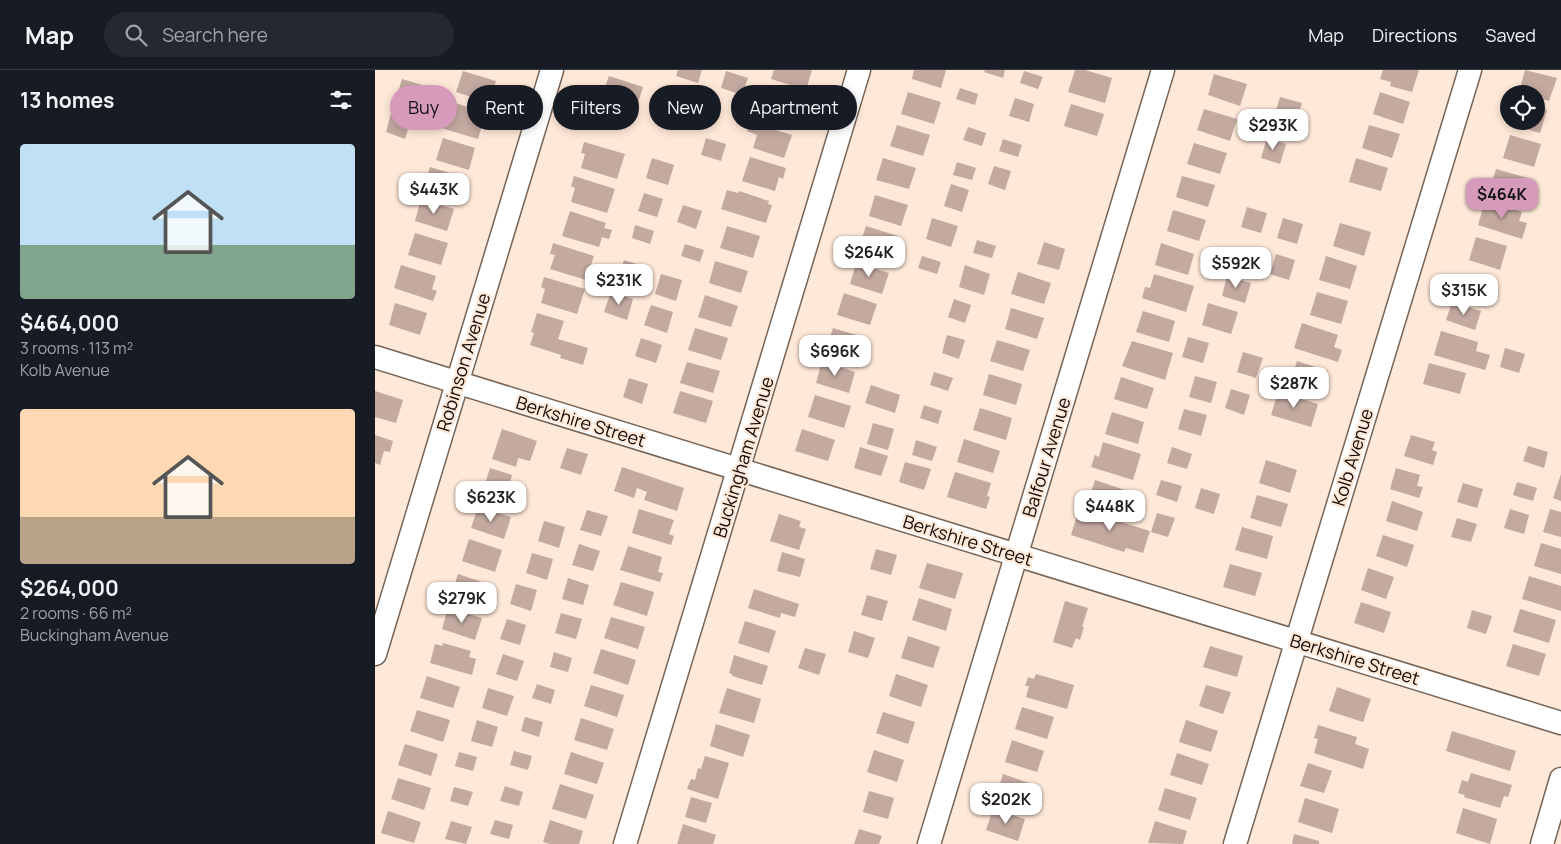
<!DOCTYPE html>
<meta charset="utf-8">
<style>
:root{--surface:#171b24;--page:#242831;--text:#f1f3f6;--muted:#9ea1a6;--line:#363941;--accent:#d69bba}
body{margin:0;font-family:Manrope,sans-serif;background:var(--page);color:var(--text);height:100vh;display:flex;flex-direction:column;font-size:19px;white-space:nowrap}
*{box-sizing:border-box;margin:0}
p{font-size:16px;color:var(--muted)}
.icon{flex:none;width:28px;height:28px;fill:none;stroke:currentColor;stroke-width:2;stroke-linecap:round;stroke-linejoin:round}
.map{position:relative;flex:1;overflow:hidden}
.sheet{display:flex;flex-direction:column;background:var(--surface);width:375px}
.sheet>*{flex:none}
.top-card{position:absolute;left:15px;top:15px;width:475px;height:45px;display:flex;gap:10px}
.fabs{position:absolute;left:1125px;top:15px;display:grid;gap:10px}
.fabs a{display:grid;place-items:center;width:45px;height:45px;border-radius:50%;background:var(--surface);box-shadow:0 2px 8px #0003;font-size:25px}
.price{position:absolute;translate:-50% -42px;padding:0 11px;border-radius:10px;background:#fff;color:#222;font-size:16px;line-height:32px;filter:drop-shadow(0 1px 2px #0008)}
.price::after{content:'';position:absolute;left:50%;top:30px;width:15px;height:11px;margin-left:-8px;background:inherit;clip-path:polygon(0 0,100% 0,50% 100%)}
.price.selected{background:var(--accent);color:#111}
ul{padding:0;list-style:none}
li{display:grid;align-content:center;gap:10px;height:265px;padding:0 20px}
li span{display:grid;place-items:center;height:155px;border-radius:5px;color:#555}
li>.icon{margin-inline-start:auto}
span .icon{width:90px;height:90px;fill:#fffc;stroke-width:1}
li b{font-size:21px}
h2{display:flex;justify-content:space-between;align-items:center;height:60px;padding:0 20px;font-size:21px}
.pill{padding:0 18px;border-radius:22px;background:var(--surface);box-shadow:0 2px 8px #0003;font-size:18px;line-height:45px}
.pill.selected{background:var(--accent);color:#111}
header{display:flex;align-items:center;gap:30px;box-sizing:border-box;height:70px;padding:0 25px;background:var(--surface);border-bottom:1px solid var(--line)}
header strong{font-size:24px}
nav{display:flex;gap:28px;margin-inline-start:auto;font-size:18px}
.search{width:350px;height:45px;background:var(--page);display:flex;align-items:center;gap:12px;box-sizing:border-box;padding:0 18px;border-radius:28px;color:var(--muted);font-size:19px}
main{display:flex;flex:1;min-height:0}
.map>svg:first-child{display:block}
</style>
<header>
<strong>Map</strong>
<div class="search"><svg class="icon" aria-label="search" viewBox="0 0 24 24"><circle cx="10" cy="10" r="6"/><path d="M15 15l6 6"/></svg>Search here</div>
<nav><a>Map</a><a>Directions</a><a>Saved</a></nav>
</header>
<main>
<section class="sheet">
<h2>13 homes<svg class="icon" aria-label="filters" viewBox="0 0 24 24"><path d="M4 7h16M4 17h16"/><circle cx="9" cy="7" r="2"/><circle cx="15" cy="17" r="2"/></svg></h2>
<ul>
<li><span style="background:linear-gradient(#bfe0f5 65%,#7fa58c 0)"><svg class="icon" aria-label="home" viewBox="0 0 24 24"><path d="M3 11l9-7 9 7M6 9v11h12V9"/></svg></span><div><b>$464,000</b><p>3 rooms · 113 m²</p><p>Kolb Avenue</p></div></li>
<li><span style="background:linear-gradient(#ffd9b3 70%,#b9a48a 0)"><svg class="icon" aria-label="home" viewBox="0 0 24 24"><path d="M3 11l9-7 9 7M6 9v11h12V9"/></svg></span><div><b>$264,000</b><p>2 rooms · 66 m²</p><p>Buckingham Avenue</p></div></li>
</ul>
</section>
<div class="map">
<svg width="1186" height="774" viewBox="0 0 1186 774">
<rect width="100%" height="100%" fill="#fee8d8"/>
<g fill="#c3a9a0">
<polygon points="303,0 327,0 323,13 301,6"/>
<polygon points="399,0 437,0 431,20 396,9"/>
<polygon points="539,0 571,0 566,18 537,9"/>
<polygon points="610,0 630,0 628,8 609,2"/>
<polygon points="700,0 710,0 737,8 730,33 693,22"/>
<polygon points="1008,0 1044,0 1037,22 1015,16 1016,12 1005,9"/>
<polygon points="1150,0 1182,8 1174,31 1161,27 1161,24 1144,22"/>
<polygon points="88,1 121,11 114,33 81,22"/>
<polygon points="351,1 373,8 367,25 346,18"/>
<polygon points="649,1 668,7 663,19 645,13"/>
<polygon points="839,4 872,14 865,36 833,25"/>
<polygon points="234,6 268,17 261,39 231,30 233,24 228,22"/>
<polygon points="27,9 47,15 41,35 21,29"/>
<polygon points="394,18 429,29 421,53 387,42"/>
<polygon points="585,18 603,24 600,35 581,29"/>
<polygon points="297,20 318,27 313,45 291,38"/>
<polygon points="533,22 566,32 559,54 526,44"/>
<polygon points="1005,22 1035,32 1028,54 998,44"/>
<polygon points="905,27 927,33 918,61 897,54"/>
<polygon points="640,28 659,34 654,52 634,46"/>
<polygon points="74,31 115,44 111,57 107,56 103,69 66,58"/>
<polygon points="696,34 729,44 722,66 689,56"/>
<polygon points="1161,36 1172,40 1165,63 1134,54 1134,51 1161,51"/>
<polygon points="829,39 862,49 855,71 822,60"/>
<polygon points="16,43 36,50 30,69 11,62"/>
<polygon points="375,52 417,65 409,88 378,78 382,65 372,61"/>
<polygon points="522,55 555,65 548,86 515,76"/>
<polygon points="994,55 1025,64 1017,88 987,78"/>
<polygon points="593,57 611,63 607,76 588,70"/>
<polygon points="1135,65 1166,74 1159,97 1128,88"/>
<polygon points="68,68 100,78 94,100 61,90"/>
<polygon points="331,68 351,74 346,91 326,85"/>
<polygon points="892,68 911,74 905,94 886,88"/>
<polygon points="628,69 647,75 643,87 624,81"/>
<polygon points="209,72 250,84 242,109 206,98 210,84 206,83"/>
<polygon points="819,73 852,83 845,104 812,94"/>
<polygon points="375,87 411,98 408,109 404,107 400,121 367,111"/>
<polygon points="277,88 299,95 293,115 271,108"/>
<polygon points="508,88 541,98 534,119 501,110"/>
<polygon points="981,88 1013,98 1006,121 974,112"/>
<polygon points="582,92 601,98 597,110 578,105"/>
<polygon points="619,96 636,101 630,120 613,114"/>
<polygon points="55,97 88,107 81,128 48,118"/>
<polygon points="1121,99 1153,108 1145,131 1114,122"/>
<polygon points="199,106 240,119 232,143 196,132 200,118 196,116"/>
<polygon points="807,106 840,115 833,137 801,127"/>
<polygon points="576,114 594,120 587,142 569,136"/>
<polygon points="352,120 363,123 364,121 394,131 393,134 397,135 391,153 346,139"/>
<polygon points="269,123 288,129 282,147 263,141"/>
<polygon points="500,125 533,135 526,156 494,146"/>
<polygon points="46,129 79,139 72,161 40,151"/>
<polygon points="1110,131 1147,142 1144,151 1152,153 1147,169 1103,155"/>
<polygon points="308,135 327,141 321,159 302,152"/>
<polygon points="872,137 892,143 886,163 866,157"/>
<polygon points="798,140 831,150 824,171 792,161"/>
<polygon points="195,141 231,153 229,158 237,160 234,169 227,167 224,177 187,166"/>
<polygon points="557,148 583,156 576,177 551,169"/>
<polygon points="908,148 928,154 922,174 902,168"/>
<polygon points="965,153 996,162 989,186 958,176"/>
<polygon points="260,155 279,161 275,174 257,168"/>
<polygon points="352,156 385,166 378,188 345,178"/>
<polygon points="491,156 523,166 517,188 484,178"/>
<polygon points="40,163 73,173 66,195 33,185"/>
<polygon points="1101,167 1132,176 1125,200 1094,190"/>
<polygon points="602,170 621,176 617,188 598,183"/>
<polygon points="669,172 690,179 684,200 662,194"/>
<polygon points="178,173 219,186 211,210 175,199 180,185 175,184"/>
<polygon points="786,173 819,184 813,205 780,195"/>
<polygon points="310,174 329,180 325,192 306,186"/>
<polygon points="901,184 920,190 914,210 895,204"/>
<polygon points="547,186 566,192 562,204 543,198"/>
<polygon points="951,186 982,196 975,219 944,210"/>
<polygon points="249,190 268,196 262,214 244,208"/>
<polygon points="340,191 373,201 366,223 334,213"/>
<polygon points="481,193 514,203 507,224 475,214"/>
<polygon points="26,195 61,206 57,219 62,221 58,231 19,218"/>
<polygon points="590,195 615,204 609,225 584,217"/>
<polygon points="643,202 676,213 669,234 636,224"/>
<polygon points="286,204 307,210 301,231 280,224"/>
<polygon points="779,204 819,216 811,242 767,228 770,217 775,218"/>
<polygon points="852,206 876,213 870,233 847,226"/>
<polygon points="169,207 210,219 202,244 166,233 170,219 166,217"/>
<polygon points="236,222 258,229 252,250 229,242"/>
<polygon points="942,222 973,231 966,254 935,245"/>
<polygon points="469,223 502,234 495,255 462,245"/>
<polygon points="330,225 363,236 356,257 323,247"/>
<polygon points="579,229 596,235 590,253 573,247"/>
<polygon points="1077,232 1106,241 1100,260 1071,250"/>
<polygon points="20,233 52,243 45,265 14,255"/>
<polygon points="833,233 863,242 856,264 827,255"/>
<polygon points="276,235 298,242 292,263 269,255"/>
<polygon points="636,238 669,248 662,269 630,259"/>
<polygon points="768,241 800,251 794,272 761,262"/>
<polygon points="162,243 189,251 183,269 213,278 208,295 185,288 186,285 155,275 159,263 156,262"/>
<polygon points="927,253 963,265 959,277 967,280 963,292 919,278"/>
<polygon points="320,258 353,268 346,290 313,280"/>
<polygon points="458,258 491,268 484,290 451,280"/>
<polygon points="1066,261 1103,272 1101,281 1115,285 1110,300 1059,285"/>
<polygon points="572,265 590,270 584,289 567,283"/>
<polygon points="813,267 834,273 828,293 807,287"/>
<polygon points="266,268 287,275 281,293 260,286"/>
<polygon points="622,270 655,280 648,301 615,291"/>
<polygon points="757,271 798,283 790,310 747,296"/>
<polygon points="1130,278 1150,284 1144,303 1125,297"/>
<polygon points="868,282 888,288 881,308 862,302"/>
<polygon points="447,291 480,302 474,323 441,313"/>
<polygon points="922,291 953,301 946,322 915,313"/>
<polygon points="312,292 345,301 338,323 305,313"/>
<polygon points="1054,293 1091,303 1085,324 1048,314"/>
<polygon points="559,302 578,308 573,321 555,315"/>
<polygon points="614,304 647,314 641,335 608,325"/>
<polygon points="820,306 842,312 836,333 814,327"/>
<polygon points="746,307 779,318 772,339 739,329"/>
<polygon points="254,308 273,314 267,334 248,327"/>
<polygon points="496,315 525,325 520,343 490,333"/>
<polygon points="856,319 875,325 869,345 850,338"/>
<polygon points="0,321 28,330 21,353 0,347"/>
<polygon points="305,321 338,331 331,353 298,343"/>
<polygon points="903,322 943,334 936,357 896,345"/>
<polygon points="440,325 476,336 469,358 433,347"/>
<polygon points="549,335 567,341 563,354 545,348"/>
<polygon points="605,338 637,348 631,370 598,360"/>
<polygon points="809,339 832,345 826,366 803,359"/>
<polygon points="737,342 769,352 763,374 730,364"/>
<polygon points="498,353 519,359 513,380 492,374"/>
<polygon points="127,359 162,371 155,391 143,388 141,397 117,389"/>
<polygon points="427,359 460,370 453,391 420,381"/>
<polygon points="0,365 18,371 15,382 9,381 5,395 0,393"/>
<polygon points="1036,365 1060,372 1057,380 1062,382 1058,395 1029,386"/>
<polygon points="589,369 625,381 618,403 582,392"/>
<polygon points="541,370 562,377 557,391 537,385"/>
<polygon points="728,372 766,384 758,410 716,397 720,385 724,387"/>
<polygon points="1153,376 1173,382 1169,398 1148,391"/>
<polygon points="485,377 513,386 506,406 479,398"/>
<polygon points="797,377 817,384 812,399 792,393"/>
<polygon points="192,378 213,384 206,405 185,398"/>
<polygon points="891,390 922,400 915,423 884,413"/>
<polygon points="530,392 556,399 549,420 524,412"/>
<polygon points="247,397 309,418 302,441 269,430 272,422 262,418 259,428 239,421"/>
<polygon points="115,398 137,405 129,434 106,427"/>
<polygon points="1021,398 1045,405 1042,416 1048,417 1044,428 1015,419"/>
<polygon points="580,402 616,413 612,426 615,427 611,439 572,427"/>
<polygon points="1186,404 1186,431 1178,428"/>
<polygon points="720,410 753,421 746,442 713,432"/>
<polygon points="786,410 807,416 802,432 781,425"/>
<polygon points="1142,412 1162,418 1158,431 1138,425"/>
<polygon points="1088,413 1108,419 1102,438 1082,432"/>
<polygon points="826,418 845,424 839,444 820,438"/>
<polygon points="882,425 913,434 906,457 875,448"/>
<polygon points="1017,431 1048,442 1042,461 1011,451"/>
<polygon points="103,437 136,447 129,469 96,458"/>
<polygon points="264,439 299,450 294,464 299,466 296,475 257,463"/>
<polygon points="704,439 775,461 768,483 751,478 749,482 696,465"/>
<polygon points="1135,439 1154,445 1149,464 1129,458"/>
<polygon points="1175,439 1186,442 1186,467 1168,462"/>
<polygon points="212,440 233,446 226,466 205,460"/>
<polygon points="782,443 800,448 793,467 776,462"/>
<polygon points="404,444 426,451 424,457 431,459 424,480 395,471"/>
<polygon points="1082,448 1102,454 1096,472 1076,467"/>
<polygon points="169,451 190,457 184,478 163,471"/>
<polygon points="867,457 898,466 892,489 860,480"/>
<polygon points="1008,465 1039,475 1032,497 1001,486"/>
<polygon points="94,469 127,480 120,502 87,491"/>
<polygon points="1166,473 1186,479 1186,504 1159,496"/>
<polygon points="204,474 225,481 218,501 197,495"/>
<polygon points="253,476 287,487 283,502 288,503 285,512 245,500"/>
<polygon points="501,479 522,485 516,505 495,499"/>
<polygon points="407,482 430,489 425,507 402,501"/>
<polygon points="157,483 178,489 172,510 151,503"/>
<polygon points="552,493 588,503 580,529 544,518"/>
<polygon points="855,494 887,503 880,526 848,517"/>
<polygon points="993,498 1019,507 1011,529 986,520"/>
<polygon points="83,504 116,515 109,537 76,526"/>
<polygon points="1154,506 1186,516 1186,541 1147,529"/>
<polygon points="193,508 214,515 208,535 187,529"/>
<polygon points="246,512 279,522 272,546 238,535"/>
<polygon points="141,514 162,520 156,541 135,534"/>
<polygon points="379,519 424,534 420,547 406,543 405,548 373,538"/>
<polygon points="492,525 513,531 507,551 486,545"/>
<polygon points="544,528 577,539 571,561 537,550"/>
<polygon points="690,531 713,538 707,557 709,557 705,570 701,568 697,578 678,572"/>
<polygon points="986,532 1016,542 1009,563 979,553"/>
<polygon points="73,538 107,548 100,570 67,559"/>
<polygon points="1145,539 1181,550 1174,573 1138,562"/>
<polygon points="1097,540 1117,546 1111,564 1092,558"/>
<polygon points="186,543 207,549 201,569 180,563"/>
<polygon points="236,547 270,557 263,579 229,568"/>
<polygon points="132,549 151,555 145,575 125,569"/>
<polygon points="370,551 401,561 394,583 363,573"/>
<polygon points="479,561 500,568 493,588 473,582"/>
<polygon points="533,566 565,577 558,598 526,588"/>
<polygon points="68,573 96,581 94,587 101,589 97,605 55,593 60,574 67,576"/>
<polygon points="1138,574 1171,584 1164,606 1131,596"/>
<polygon points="835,576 868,586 862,607 828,597"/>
<polygon points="430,578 451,584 444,605 423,598"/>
<polygon points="226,579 261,590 253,615 218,603"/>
<polygon points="179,582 197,588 193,602 175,597"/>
<polygon points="128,584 149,591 142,611 121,604"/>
<polygon points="359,585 393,596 387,615 357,606 357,604 354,603"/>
<polygon points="521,604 553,615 546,637 514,626"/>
<polygon points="661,604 699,615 692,639 651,627 654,616 650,616 653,607 659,609"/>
<polygon points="52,606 85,617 78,638 45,628"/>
<polygon points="162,614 180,620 176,634 157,628"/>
<polygon points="216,615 249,625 242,647 209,636"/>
<polygon points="831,615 856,622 848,644 824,636"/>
<polygon points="962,617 996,629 988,652 954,641"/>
<polygon points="113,618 139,626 132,646 107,638"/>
<polygon points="352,618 386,629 379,653 344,643"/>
<polygon points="647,637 679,647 672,669 640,659"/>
<polygon points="42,640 75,650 68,672 35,661"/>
<polygon points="508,642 540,652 533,674 501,663"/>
<polygon points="150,647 168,652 164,667 146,661"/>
<polygon points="206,648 239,659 232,680 199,670"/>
<polygon points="102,650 123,657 117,677 96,671"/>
<polygon points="811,650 843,661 836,682 804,672"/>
<polygon points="341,654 375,665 368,687 335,676"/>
<polygon points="943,655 982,667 980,674 994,679 988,699 939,683 943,669 939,668"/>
<polygon points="1077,661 1141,681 1135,701 1071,681"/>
<polygon points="637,670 669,681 662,702 630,692"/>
<polygon points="30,674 63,684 56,706 23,695"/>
<polygon points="499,680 529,690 522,712 492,702"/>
<polygon points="139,681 157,686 153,700 135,695"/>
<polygon points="84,682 102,687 98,701 80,696"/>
<polygon points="196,682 229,693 222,714 189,704"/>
<polygon points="802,683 834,694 827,715 795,705"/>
<polygon points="330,686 354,693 343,729 312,719 316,709 320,710 323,698 326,699"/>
<polygon points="933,693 957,701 949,723 925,716"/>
<polygon points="1096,703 1137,715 1133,727 1129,726 1125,738 1089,727 1090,725 1083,723 1087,710 1093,712"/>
<polygon points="628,704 660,715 653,736 621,726"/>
<polygon points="23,708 56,718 49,740 16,729"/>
<polygon points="185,714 219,725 211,749 177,739"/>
<polygon points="130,716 148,722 144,736 125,731"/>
<polygon points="79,717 98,722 93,736 75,731"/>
<polygon points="790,718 822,728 815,750 783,740"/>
<polygon points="494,721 519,728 513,749 488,742"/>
<polygon points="316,727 337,733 331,753 310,747"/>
<polygon points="930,728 964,739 957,763 923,752"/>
<polygon points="1088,738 1122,749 1115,774 1081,763"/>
<polygon points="618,739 650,749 643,771 611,760"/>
<polygon points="13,741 46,752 39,773 6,763"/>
<polygon points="120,750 138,755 134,769 115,764"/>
<polygon points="175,750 208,761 204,774 175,774 168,772"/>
<polygon points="76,751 97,757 91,774 70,769"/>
<polygon points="780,751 812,761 808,774 773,773"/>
<polygon points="308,754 341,765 338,774 302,774"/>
<polygon points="484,759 507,766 504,774 479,774"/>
<polygon points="919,764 944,771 944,774 917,774"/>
</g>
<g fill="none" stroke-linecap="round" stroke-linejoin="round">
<defs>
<g id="street">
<polyline points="0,287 1186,653"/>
<polyline points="0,584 177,0"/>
<polyline points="250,774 484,0"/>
<polyline points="554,774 788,0"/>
<polyline points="860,774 1095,0"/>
<polyline points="1167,774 1186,709"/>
</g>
</defs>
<use href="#street" stroke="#766456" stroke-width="25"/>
<use href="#street" stroke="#fff" stroke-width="22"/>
</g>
<g text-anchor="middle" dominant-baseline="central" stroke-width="4.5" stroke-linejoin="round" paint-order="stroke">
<g font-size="18" fill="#120b07" stroke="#fee8d8">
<text transform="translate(88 292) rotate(-73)">Robinson Avenue</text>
<text transform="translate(206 351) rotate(17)">Berkshire Street</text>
<text transform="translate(368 387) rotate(-73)">Buckingham Avenue</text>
<text transform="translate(671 387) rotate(-73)">Balfour Avenue</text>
<text transform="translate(977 387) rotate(-73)">Kolb Avenue</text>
<text transform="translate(593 470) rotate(17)">Berkshire Street</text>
<text transform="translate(980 589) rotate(17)">Berkshire Street</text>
</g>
</g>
</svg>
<div class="fabs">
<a><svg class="icon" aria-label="locate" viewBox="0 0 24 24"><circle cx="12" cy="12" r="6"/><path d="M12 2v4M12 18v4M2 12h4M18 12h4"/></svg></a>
</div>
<b class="price" style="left:898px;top:81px">$293K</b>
<b class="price" style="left:59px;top:145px">$443K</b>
<b class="price selected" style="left:1127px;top:150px">$464K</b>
<b class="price" style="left:494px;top:208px">$264K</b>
<b class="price" style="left:861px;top:219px">$592K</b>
<b class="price" style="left:244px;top:236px">$231K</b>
<b class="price" style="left:1089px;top:246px">$315K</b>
<b class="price" style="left:460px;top:307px">$696K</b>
<b class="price" style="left:919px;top:339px">$287K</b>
<b class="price" style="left:116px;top:453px">$623K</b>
<b class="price" style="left:735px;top:462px">$448K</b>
<b class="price" style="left:87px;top:554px">$279K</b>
<b class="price" style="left:631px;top:755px">$202K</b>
<div class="top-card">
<a class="pill selected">Buy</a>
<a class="pill">Rent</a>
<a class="pill">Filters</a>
<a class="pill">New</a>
<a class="pill">Apartment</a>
</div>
</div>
</main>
